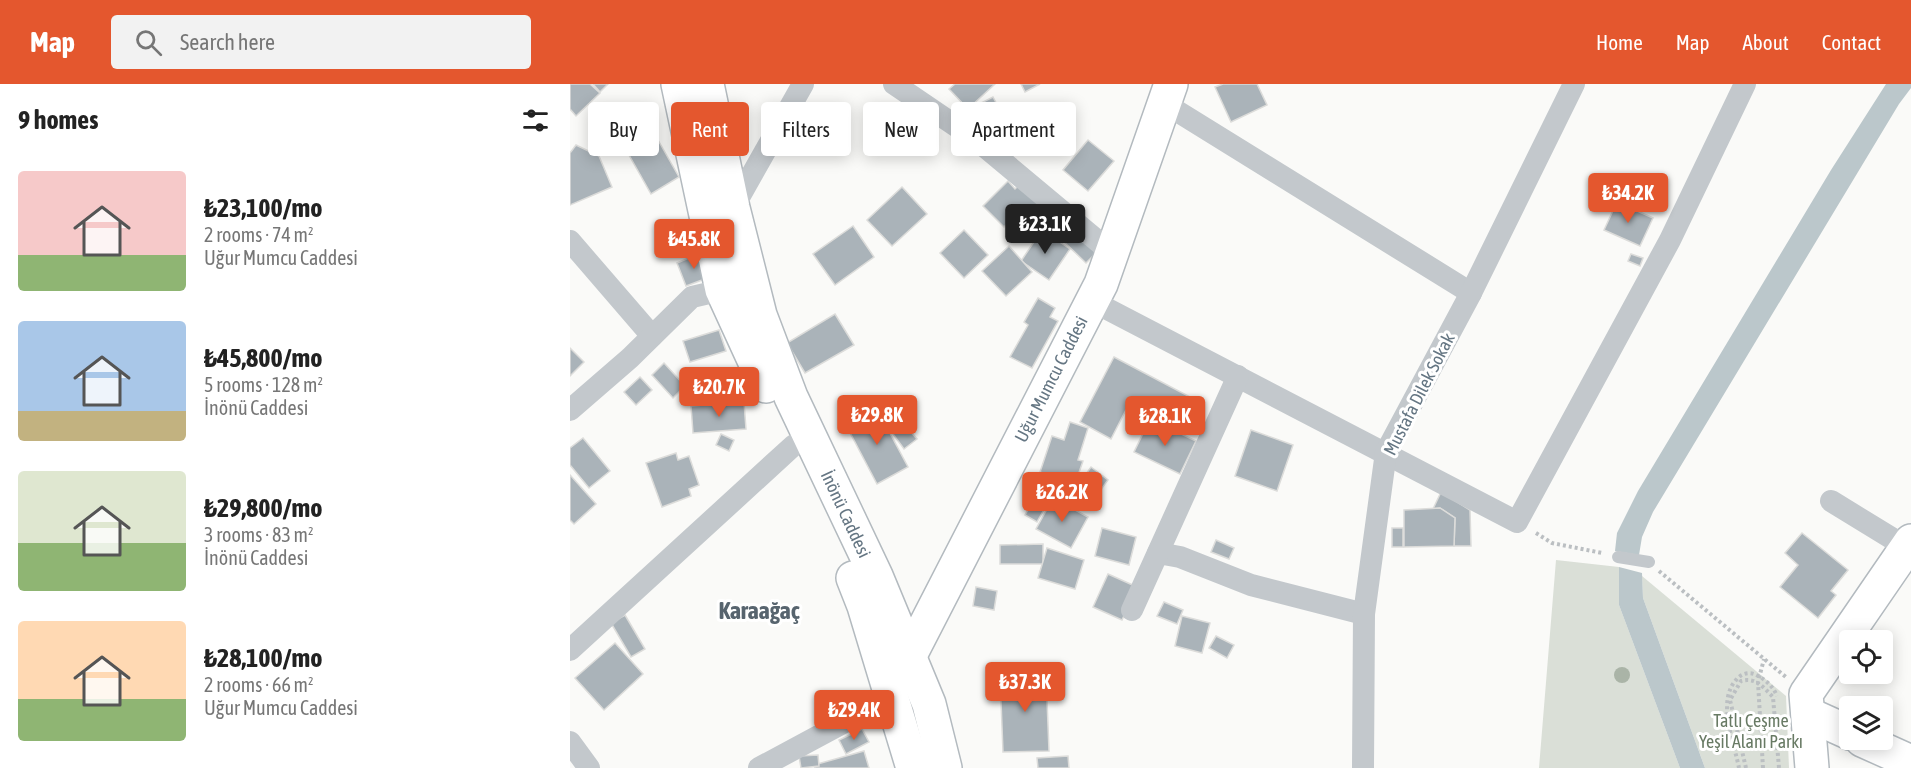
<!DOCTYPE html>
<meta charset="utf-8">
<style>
:root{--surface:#fff;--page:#f2f2f2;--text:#222;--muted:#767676;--accent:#e4572e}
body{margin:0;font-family:"Asap Condensed",sans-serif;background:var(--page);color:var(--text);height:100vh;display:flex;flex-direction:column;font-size:22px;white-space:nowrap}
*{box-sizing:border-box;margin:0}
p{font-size:20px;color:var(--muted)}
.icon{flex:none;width:33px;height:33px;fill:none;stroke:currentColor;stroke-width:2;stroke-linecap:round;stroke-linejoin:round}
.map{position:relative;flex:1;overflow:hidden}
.panel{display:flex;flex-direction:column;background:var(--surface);width:570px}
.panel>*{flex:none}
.guide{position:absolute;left:18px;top:18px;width:570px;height:54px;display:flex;gap:12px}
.tools{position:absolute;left:1269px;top:546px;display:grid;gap:12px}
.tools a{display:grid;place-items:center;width:54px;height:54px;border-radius:6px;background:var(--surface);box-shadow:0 3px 15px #0003;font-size:30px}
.price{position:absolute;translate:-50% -51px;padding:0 14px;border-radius:6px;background:var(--accent);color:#fff;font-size:20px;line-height:39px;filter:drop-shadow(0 2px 3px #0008)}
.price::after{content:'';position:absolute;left:50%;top:36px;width:18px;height:14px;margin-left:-9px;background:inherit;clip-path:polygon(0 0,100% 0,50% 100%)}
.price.current{background:#222;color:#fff}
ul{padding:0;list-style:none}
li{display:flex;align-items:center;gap:18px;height:150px;padding:0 18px}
li span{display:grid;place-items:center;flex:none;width:168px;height:120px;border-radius:6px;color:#555}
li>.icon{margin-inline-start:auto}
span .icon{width:72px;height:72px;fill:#fffc;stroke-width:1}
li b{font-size:26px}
h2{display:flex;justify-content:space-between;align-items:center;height:72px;padding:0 18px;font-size:26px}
.tag{padding:0 21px;border-radius:6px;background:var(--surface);box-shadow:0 3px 15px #0003;font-size:21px;line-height:54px}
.tag.current{background:var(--accent);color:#fff}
header{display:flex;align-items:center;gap:36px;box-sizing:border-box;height:84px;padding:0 30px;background:var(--accent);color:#fff}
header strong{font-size:28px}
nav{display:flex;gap:33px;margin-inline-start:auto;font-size:21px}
.search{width:420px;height:54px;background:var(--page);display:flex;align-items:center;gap:15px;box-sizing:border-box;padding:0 21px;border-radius:6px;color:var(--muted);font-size:22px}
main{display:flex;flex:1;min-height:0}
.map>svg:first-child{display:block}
</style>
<header>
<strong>Map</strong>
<div class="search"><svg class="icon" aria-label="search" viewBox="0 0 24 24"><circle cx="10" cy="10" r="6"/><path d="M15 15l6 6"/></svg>Search here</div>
<nav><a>Home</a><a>Map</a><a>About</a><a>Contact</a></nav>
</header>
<main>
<section class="panel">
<h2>9 homes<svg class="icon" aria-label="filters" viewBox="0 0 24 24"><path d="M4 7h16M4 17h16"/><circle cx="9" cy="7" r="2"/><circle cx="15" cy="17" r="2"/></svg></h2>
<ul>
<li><span style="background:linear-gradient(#f6c9c9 70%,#8fb573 0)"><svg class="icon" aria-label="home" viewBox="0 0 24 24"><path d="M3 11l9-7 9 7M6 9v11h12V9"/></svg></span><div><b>₺23,100/mo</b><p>2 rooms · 74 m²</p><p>Uğur Mumcu Caddesi</p></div></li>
<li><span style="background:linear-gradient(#a9c7e8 75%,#c2b280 0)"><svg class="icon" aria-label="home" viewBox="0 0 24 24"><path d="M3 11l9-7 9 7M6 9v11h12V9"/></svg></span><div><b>₺45,800/mo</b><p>5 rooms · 128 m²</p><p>İnönü Caddesi</p></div></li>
<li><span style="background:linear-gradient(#dfe7d0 60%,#8fb573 0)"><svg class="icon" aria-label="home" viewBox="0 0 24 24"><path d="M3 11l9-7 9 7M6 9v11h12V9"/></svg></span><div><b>₺29,800/mo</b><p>3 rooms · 83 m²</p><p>İnönü Caddesi</p></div></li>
<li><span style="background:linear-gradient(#ffd9b3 65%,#8fb573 0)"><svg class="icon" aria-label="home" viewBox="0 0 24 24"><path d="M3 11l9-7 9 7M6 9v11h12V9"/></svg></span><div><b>₺28,100/mo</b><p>2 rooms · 66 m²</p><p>Uğur Mumcu Caddesi</p></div></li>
</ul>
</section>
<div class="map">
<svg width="1341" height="684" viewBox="0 0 1341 684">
<rect width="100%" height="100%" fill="#fafaf8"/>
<g fill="#dadfd7">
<polygon points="986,476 1049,483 1049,521 1110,684 969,684"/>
<polygon points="1072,492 1216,612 1219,684 1135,684 1073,514"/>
</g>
<g fill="#bbc7cb">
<polygon points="1316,0 1341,0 1341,4 1329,20 1083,428 1072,453 1069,471 1045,467 1047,449 1068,407 1261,86"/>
<polygon points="1049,483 1072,489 1073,514 1135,684 1110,684 1049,521"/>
</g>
<g fill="#aab3b9" stroke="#dcdcda" stroke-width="1.5">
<polygon points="0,0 20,0 30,9 6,32 0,25"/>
<polygon points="23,0 38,0 30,8"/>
<polygon points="385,0 425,0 398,25 379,5"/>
<polygon points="451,0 470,0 455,8"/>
<polygon points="653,0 687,0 697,21 661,38 645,3"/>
<polygon points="423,13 439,43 419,54 403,23"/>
<polygon points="88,56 109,93 81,110 59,71"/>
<polygon points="518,56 544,77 518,107 493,86"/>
<polygon points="6,61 29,72 42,103 0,121 0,69"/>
<polygon points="455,95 528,167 516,179 462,127 454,135 448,129 434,143 413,122 438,97 445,105"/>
<polygon points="332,103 357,130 322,162 297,136"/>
<polygon points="1047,118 1083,134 1070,162 1034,146"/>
<polygon points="283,142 304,173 265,201 243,170"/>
<polygon points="110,145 114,156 99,162 95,150"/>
<polygon points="394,146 418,171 394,194 370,169"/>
<polygon points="472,146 500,165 479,196 451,177"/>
<polygon points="439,162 462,188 436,212 412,187"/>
<polygon points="131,169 140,193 116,202 107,179"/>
<polygon points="1061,170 1073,174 1070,182 1058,177"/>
<polygon points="468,214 485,224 480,233 488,237 462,284 440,273 458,241 454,238"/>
<polygon points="265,230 284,261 235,289 217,259"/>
<polygon points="149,246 156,267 120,278 113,257"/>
<polygon points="0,264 14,278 0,292"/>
<polygon points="544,273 624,315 608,346 559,320 541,355 510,338"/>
<polygon points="94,279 115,302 103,314 82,291"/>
<polygon points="70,293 82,306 66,321 54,308"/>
<polygon points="174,318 176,345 123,349 121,322"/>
<polygon points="307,325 338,383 307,400 276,341"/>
<polygon points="580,335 626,357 610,390 564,368"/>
<polygon points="500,338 518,344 508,376 513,377 505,400 470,388 482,352 494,356"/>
<polygon points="335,341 347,355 334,365 323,350"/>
<polygon points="681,346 723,361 707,407 665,392"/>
<polygon points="151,350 164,356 159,367 146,361"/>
<polygon points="13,354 40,387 19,404 0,381 0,364"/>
<polygon points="106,369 108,376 119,372 129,401 119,405 121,412 92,423 76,379"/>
<polygon points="521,383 538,396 518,423 501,411"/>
<polygon points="0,391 26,420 4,440 0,436"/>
<polygon points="469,406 481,413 467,438 455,431"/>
<polygon points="871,408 900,426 901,462 884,462 885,434 870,424 863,425"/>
<polygon points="483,414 518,433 501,464 466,445"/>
<polygon points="870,424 885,434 884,462 834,463 834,426"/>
<polygon points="532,444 566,453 559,481 525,472"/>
<rect x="822" y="444" width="11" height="19"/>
<polygon points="1232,449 1278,486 1261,507 1266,511 1248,534 1210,503 1228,481 1215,469"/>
<polygon points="646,456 664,464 659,475 641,468"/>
<polygon points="473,460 473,480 430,480 430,461"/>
<polygon points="477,464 514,476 505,505 468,494"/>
<polygon points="538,490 567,503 552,536 523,523"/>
<polygon points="406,503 427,507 424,526 403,522"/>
<polygon points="594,518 613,526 607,540 587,532"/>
<polygon points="55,531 75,565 61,573 41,539"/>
<polygon points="612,532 640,539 632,569 605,562"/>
<polygon points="646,552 664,561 657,574 639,564"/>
<polygon points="45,559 73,590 34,626 5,594"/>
<polygon points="476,590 479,667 433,668 430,592"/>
<polygon points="292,645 299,658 276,670 269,656"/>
<polygon points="294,667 299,684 245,684 244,681"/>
<polygon points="248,671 249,682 231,684 229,672"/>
<polygon points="498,672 499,684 468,684 467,674"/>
</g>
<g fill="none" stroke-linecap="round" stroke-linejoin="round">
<defs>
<g id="secondary">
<polyline points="108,0 152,206 196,302"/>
<polyline points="137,0 163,124 190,231 221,313 306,492 359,620 375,684"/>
<polyline points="283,494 294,522 343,684"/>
<polyline points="334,583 531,200 601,0"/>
<polyline points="1238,630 1280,649"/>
<polyline points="1292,656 1341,678"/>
<polyline points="1242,684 1236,610 1341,457"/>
</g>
</defs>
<use href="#secondary" stroke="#b3babf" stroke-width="36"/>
<g stroke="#bbbfc2" stroke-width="4" stroke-dasharray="3 3" stroke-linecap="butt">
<polyline points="966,449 982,459 1032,469"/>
<polyline points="1089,487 1217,594"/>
<path d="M1169,684C1164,658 1146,616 1167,595C1171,590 1178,588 1184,590C1194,594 1203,602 1207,612"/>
<path d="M1176,684L1160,616L1171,597C1186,593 1193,603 1203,613L1209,684"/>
<polyline points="1193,684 1188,598 1194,575"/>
</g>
<polyline stroke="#c3c8cc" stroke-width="12" points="1048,473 1079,478"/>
<g stroke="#c3c8cc" stroke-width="22">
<polyline points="324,0 408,57 542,169"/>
<polyline points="594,19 901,209"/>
<polyline points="163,124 233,0"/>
<polyline points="0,157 82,252"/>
<polyline points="522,217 947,438 1100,156 1175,0"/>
<polyline points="0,326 60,274 122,213 152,206"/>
<polyline points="1261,417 1341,466"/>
<polyline points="588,469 610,473 681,501 794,530"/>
<polyline points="562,526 668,292"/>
<polyline points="0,566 224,361"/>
<polyline points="0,658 19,684"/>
<polyline points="189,684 323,612"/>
<polyline points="793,684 794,530 816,368 901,209 1004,0"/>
</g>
<use href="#secondary" stroke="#fff" stroke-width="33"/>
</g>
<circle fill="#aab4a7" cx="1052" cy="591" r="8"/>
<g text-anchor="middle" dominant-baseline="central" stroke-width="6" stroke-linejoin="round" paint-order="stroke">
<g font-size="18" fill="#657683" stroke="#fff">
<text transform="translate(481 295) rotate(-63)">Uğur Mumcu Caddesi</text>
<text transform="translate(849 310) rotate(-63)">Mustafa Dilek Sokak</text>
<text transform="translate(276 430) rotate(65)">İnönü Caddesi</text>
</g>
<g font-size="18" fill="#687a64" stroke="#fff">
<text x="1181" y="636">Tatlı Çeşme<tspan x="1181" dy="21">Yeşil Alanı Parkı</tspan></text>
</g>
<g font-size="24" font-weight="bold" fill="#57646e" stroke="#fff">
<text x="189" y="526">Karaağaç</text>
</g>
</g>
</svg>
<div class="tools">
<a><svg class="icon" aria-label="locate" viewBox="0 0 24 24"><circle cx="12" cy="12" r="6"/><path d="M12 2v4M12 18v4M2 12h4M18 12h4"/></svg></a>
<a><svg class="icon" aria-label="layers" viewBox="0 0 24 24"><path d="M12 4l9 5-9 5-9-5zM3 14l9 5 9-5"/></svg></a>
</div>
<b class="price" style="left:1058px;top:140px">₺34.2K</b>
<b class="price current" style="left:475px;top:171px">₺23.1K</b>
<b class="price" style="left:124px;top:186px">₺45.8K</b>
<b class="price" style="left:149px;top:334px">₺20.7K</b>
<b class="price" style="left:307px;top:362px">₺29.8K</b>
<b class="price" style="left:595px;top:363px">₺28.1K</b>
<b class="price" style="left:492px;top:439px">₺26.2K</b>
<b class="price" style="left:455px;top:629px">₺37.3K</b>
<b class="price" style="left:284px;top:657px">₺29.4K</b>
<div class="guide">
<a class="tag">Buy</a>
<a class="tag current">Rent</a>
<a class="tag">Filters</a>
<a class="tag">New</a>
<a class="tag">Apartment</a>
</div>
</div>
</main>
